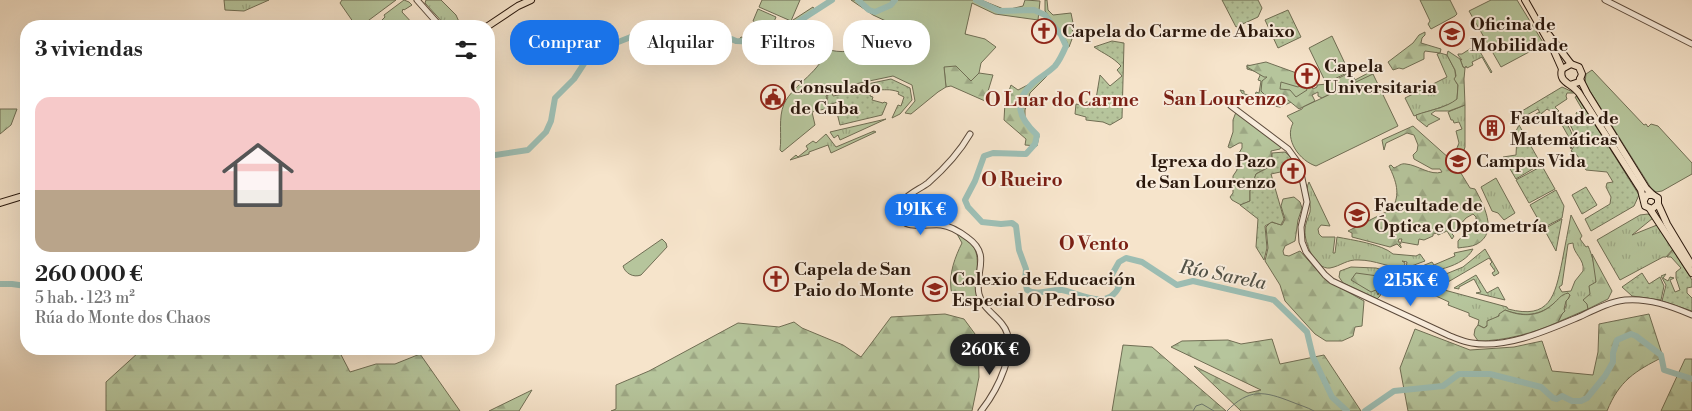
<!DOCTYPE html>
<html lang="es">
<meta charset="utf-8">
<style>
:root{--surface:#fff;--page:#f2f2f2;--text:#222;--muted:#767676;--line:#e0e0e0;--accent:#1a73e8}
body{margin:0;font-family:"Libre Bodoni",serif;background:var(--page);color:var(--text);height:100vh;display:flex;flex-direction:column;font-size:19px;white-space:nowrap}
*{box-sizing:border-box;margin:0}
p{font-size:16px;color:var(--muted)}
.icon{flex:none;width:28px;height:28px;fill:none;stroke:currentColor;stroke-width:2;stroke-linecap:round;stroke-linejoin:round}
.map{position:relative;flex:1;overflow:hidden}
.drawer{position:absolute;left:20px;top:20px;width:475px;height:335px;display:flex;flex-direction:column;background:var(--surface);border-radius:20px;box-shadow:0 5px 20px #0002}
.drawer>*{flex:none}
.guide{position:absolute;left:510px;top:20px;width:475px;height:45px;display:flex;gap:10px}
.price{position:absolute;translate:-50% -42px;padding:0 11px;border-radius:18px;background:var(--accent);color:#fff;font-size:16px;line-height:32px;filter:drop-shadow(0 1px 2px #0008)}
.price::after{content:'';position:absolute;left:50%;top:30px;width:15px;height:11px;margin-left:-8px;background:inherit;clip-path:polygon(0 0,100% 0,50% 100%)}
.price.selected{background:#222;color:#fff}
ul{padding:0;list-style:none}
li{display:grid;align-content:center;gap:10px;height:265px;padding:0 15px}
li+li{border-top:1px solid var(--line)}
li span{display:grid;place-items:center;height:155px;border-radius:15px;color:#555}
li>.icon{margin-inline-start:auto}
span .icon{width:90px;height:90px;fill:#fffc;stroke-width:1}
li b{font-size:21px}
h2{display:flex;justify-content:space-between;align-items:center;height:60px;padding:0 15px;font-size:21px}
.tag{padding:0 18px;border-radius:20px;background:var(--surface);box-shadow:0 5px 20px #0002;font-size:18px;line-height:45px}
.tag.selected{background:var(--accent);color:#fff}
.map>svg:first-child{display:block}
</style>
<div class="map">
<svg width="1692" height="411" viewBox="0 0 1692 411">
<defs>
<pattern id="grass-tufts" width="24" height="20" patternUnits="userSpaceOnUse" patternTransform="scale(1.25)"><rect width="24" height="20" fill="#b6c59c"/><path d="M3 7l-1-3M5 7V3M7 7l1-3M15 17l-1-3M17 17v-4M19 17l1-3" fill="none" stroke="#9da885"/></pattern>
<pattern id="forest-firs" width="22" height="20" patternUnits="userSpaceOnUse" patternTransform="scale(1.25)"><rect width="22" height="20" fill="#b6c59c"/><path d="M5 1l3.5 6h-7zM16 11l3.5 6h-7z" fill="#9da885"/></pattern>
<pattern id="garden-dots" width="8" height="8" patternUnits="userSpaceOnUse" patternTransform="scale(1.25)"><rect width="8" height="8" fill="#b6c59c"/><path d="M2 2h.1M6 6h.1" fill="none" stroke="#9da885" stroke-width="1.8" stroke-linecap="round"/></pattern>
</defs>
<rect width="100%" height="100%" fill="#f6e4cb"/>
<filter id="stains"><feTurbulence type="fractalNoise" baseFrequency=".004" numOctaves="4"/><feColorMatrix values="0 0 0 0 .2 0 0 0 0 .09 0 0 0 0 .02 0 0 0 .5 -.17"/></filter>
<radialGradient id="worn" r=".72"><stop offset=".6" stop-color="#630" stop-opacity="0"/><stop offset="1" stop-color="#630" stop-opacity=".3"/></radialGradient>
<g fill="url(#grass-tufts)" stroke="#706e54" fill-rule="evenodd">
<polygon points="224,0 269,0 244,11 225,10"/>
<polygon points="426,0 441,0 456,15 460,24 457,26 446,26 425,3"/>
<polygon points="1476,45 1492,72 1491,73 1482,57 1472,62 1473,65 1467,68 1466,66 1465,68 1463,67 1460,59 1462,60 1458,55 1458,54 1462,54"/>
<path d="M1440,53L1447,55L1455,70L1456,82L1458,85L1457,100C1447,107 1427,111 1414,116L1405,98L1447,77L1437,54Z"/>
<polygon points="1247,65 1260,67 1277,76 1317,91 1280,107 1273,106 1244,96 1240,90 1244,91 1244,94 1255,96 1256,92 1259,93 1261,81 1258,80 1261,73 1247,69"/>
<polygon points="1465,105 1465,147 1461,160 1454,155 1459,143 1456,131 1462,129 1459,122 1454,123 1453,120 1451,120 1448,112"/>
<polygon points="886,119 840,140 838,135 834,138 830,132"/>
<polygon points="874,131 876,132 831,153 828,145 809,152 809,154 790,160 796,155 798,157 808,149 806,146 813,141 816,143 826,134 836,147"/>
<polygon points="1496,178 1515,213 1504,220 1498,213 1492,211 1481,187"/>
<path d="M1309,182L1330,226L1321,225L1318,229L1319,234L1322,237H1335L1333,253H1335L1337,237C1352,240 1382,244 1393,254L1416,256L1420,254L1425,261L1406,268L1407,262L1402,261L1405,263L1404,268C1390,268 1375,260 1359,260C1347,259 1341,266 1330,268C1315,270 1304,242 1305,230C1305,224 1308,218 1310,212C1312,202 1304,190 1309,182Z"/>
<polygon points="1648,214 1653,218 1632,235 1657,225 1673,249 1666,257 1663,257 1620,280 1597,240 1640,215"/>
<path d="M1571,215L1582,236L1580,239L1586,247L1588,246C1592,254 1597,273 1596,282C1594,292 1586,298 1588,309L1558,322L1566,306V301L1568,299L1570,295L1568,293C1561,297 1558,300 1552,305C1537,317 1521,316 1505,310L1484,328L1478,325L1479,320L1469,316V313L1448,305L1449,302L1414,286L1410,293L1384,283L1380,296L1377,299L1343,283L1339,277L1340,271L1351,267L1376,268L1410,278L1425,280L1437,288L1507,307L1508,309C1550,320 1555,296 1562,262C1565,246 1568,231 1571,215ZM1573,243C1573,254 1585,259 1583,271L1575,281L1571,291L1562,292L1559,287L1562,285L1568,244Z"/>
<path d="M1473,249C1464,267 1430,274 1410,271L1432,262L1434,265L1455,256L1454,253Z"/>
<polygon points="1485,249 1499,273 1494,276 1492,273 1495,271 1490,264 1492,262 1489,258 1448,282 1440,283 1438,279 1441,276 1463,267"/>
<polygon points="1476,275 1487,293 1498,287 1505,300 1476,293 1481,292 1474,279 1459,287 1459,289 1454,288"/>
</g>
<g fill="url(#forest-firs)" stroke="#706e54">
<polygon points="813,7 816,12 777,39 759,54 754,50 751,44 739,40 741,37 751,39 757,31 762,28 773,33"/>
<polygon points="938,7 966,26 965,34 968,35 956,66 971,81 979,73 993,75 985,101 951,86 946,87"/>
<polygon points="1425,32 1425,35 1422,38 1421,43 1441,49 1440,53 1425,51 1424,53 1424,59 1403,69 1399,68 1393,70 1388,62 1413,43 1419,35"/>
<path d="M1448,51L1460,59L1463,67L1465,68L1464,79L1465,105L1449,111H1435L1431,114L1440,119L1428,125L1427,127L1417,119L1416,115C1430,110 1446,108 1457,99L1458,85L1454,79L1456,76L1455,70L1447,55Z"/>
<polygon points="1266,62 1302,75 1305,83 1298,87 1281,82 1280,89 1290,90 1296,97 1307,90 1305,85 1307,83 1311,85 1313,89 1317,87 1317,85 1327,84 1351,72 1355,80 1370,72 1373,75 1374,79 1350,89 1348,85 1322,98 1318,96 1318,92 1312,95 1315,101 1299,109 1288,100 1283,98 1284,94 1278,98 1265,95 1261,91 1262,81 1267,77 1264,77 1247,67 1247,66"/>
<polygon points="1045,76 1047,76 1030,93 1025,110 1025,118 1030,127 1039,136 1037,146 1025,145 1026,139 1004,120 1005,102 1011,85 1018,90"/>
<polygon points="0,109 17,109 11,125 0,134"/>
<path d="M1236,112L1281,147L1280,149L1271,151C1273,167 1268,167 1256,174L1250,191V201L1241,205L1232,200L1230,197L1233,193V176L1237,170L1236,158L1242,148V143H1239L1230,148L1228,147L1233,132V120Z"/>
<path d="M1413,126L1459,167V170L1470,188L1475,189C1483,204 1499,232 1477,244C1472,247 1464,247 1458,248V241L1476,221V217L1473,214L1466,218L1452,234L1454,236L1452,239L1447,231L1438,235L1437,233L1433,234V236L1424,240L1419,239L1418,245L1401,242L1402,239H1399L1398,242H1400L1401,244H1399L1401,246V248L1397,244L1390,247L1352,237V233L1348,231L1392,209C1401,194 1396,181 1389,166L1391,165L1394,168C1399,166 1401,163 1406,164C1418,165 1430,176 1442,172L1440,169H1432L1414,159L1413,155L1417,151L1418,145L1414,135L1407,133L1386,143L1384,150L1382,140Z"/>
<polygon points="1294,197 1300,202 1302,208 1298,220 1295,241 1285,246 1283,251 1284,255 1289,256 1300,251 1325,279 1364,301 1362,326 1355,327 1353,336 1342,341 1326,341 1315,334 1285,301 1280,285 1265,261 1268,248 1266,227 1271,222 1282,225 1285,219 1281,206 1283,199"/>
<path d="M957,234C978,246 978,252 977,275C977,285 978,294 979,303L954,307C956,299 952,297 951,289C949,273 955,257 962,243Z"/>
<polygon points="1592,254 1612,291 1608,299 1588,309 1587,304 1583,300 1590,294 1589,286 1596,282"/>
<polygon points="1356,273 1378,276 1380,282 1379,285 1381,287 1378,295 1376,290 1371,292 1351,280"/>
<path d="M1568,293L1570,295L1568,299L1566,301L1564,309L1565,311L1562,314L1558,322C1534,333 1505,341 1478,341L1474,335L1475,329L1478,325L1484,328L1487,326V321L1499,316V314L1505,310C1522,317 1539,317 1553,304C1559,299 1560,295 1568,293Z"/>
<polygon points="945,314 964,319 978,338 979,377 972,411 611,411 616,409 616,385 649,371 738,323 779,327 794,322 802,328 843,345 861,357 891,317"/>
<path d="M1649,314L1663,357C1635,371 1619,381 1607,411H1408L1400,368L1415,329L1470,350L1514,347L1542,341L1552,371L1593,375L1598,352L1599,324Z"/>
<polygon points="1272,339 1280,364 1324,355 1361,411 1241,411 1194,366 1248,393 1261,390 1171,347 1182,341 1228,340 1241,344"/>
<polygon points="1123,345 1152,347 1226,411 1112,411"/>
<polygon points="170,349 338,349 350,372 376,364 395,364 420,354 460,411 106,411 106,382 139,352"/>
<polygon points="1685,359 1692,359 1692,411 1661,411"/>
<polygon points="532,390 519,411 489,411"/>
</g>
<g fill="#b6c59c" stroke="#706e54">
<polygon points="342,0 396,0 361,26 356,26 340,3"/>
<polygon points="404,0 409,2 412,5 404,10 403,9 402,12 415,26 386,26 382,20 385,17 384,15"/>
<polygon points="762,0 800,0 791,21 759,7"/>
<path d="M851,0H981L1006,10L1023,6L1025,0L1040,1L1038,20L995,14L972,3L965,34L985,39L996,47L981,63L979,73L971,81L956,66L944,67L946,87L938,92L911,114L905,113L915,101L912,85L893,76L836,88L826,96L829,108L812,112L815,125L782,152L780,150C782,135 778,118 784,104C793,84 824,70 825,49C858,58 876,42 903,26V23L888,22L873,15Z"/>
<polygon points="1045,0 1047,0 1048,10 1053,15 1071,13 1074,28 1072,29 1074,35 1072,35 1070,38 1072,39 1069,47 1067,47 1067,42 1064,37 1045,11"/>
<polygon points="1420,0 1450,0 1457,14 1455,16 1431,29 1428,24 1430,21"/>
<polygon points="1491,0 1517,0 1544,44 1501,67 1469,11"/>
<polygon points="758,9 776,17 771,29 753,21"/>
<polygon points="1332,36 1349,72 1326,83 1309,48"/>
<polygon points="1592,70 1644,125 1646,124 1648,127 1651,124 1658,126 1692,163 1692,174 1662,191 1656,192 1651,188 1585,83 1586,74"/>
<path d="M1373,74L1398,126L1316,166C1300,161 1284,140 1293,123L1287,116L1302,109L1303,107Z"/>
<path d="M662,239L666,243L667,247L641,275C633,278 625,273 623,266Z"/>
</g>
<g fill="url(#garden-dots)" stroke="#706e54">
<polygon points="1222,0 1258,0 1262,8 1258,17 1236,27"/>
<polygon points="1288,10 1301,37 1278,48 1265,20"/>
<path d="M1112,41L1124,43L1122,118L1110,125L1103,122L1086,120V117L1075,114L1076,104L1085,106L1086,102H1091L1092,99H1096L1100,75L1110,86L1122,76L1117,70L1121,66C1113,57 1104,54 1094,47Z"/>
<path d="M891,79L910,88L912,100L900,114L892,118L898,105L901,106L904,97L898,94L899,92C888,88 885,91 877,89V90L872,89L870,96L873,97L872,100L883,103L884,102L887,103L882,115L840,125L837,113L840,112L838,102L828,105L827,96L832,92L833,96L858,91V88L839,93V90Z"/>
<path d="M1562,87L1575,93H1567L1566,96L1567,99L1555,107L1559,111L1556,112L1563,123L1566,122C1571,131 1576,139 1571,149L1569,144L1571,141L1553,109L1550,111L1547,109L1541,114L1544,120L1537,123L1533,116L1539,112L1540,113L1538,109L1525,116L1522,111Z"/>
<path d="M1577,96L1639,195L1634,206L1591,231L1585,219L1610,204L1611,197L1606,187L1607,183L1613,182L1607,172L1586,170L1577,155L1571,151C1579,140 1574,132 1568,121L1577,116L1576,113L1582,109L1575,97Z"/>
<polygon points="1519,125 1541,164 1516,179 1503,157 1516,155 1517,135 1514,135"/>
<path d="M1285,152L1294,160L1285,162V171L1271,174L1284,219L1281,225L1272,222L1265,226L1267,248L1264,260L1256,247L1258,219L1240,205L1250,201V191L1256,174C1267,168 1273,168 1272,153Z"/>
<polygon points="1542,166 1555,189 1529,203 1516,180"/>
<polygon points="1586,187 1597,205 1582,214 1572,195"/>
<polygon points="1556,190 1564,206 1562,218 1543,228 1530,205"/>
<polygon points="1562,219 1556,251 1544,229"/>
<polygon points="1673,250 1692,280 1692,287 1687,288 1687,293 1692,298 1692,311 1662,301 1666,285 1661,276 1666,274 1663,278 1668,281 1670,277 1674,278 1670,280 1675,292 1680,290 1676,278 1676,272 1681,268 1671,257 1667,257"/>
<polygon points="1642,273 1649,284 1660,277 1664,286 1661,300 1632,296 1622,287"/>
</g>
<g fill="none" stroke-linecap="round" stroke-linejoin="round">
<g stroke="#6f7c72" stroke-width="1">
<polyline points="1193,411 1196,406 1202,404 1214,411"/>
<path d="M1227,411C1249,388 1264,391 1292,402C1299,405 1307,407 1314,411"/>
</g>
<g stroke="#9dbfb5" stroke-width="6">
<polyline points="858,0 869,10 875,12 891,5 895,0"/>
<path d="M976,0L999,11L1034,10L1045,15L1061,35L1066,46C1063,53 1060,60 1055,66C1048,73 1040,77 1033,83C1012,102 1019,118 1037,135L1035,144L1026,154L993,153L984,156L975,181L965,200L968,207L982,222L1001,224L1012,223L1016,226L1019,250L1026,269L1025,281L1027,290C1037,296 1051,289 1062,290C1079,293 1107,311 1119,287L1116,284L1111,283L1110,278L1119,262L1126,258L1142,262L1177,285L1193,281L1274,300L1307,332L1313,357L1332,397L1347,411"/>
<polyline points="489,156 528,150 546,132 551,121 555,98 574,79 589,56 603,48 646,31 668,24 701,26 736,41 760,42 773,38 832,0"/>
<polyline points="0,284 12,284 26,286"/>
<polyline points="1365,411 1394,391 1443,386 1459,374 1490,374 1541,387 1553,398 1557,399 1562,396 1572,401 1581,401 1587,398 1605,376 1613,362 1613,353 1617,340 1631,334 1636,336 1661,355 1664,370 1692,379"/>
</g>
<defs>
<g id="minor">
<polyline points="417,0 440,26"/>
<polyline points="1605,0 1692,44"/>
<path d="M1231,106L1288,149L1299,164L1307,202L1301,227L1302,242L1306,252L1325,275L1332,281L1349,289L1450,336C1458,339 1464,342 1472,343C1506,349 1548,330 1579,317C1594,310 1609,302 1625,300C1649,298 1671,306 1692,315"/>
<path d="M970,134C959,153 944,169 928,183C920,189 909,193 903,201C900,203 899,207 899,211C900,233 928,223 941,225C951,226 960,232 968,238C992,255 974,273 979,294C982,307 994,314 1002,324C1021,347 996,392 981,411"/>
</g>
<g id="major">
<polyline points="1525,0 1554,51 1562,69"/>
<polyline points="488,26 518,6 531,0"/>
<polyline points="1549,35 1571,64"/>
<polyline points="1580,79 1587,93 1646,188 1653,195"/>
<path d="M1570,85L1579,82L1582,74L1579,67L1571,64L1562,69C1558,83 1572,83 1579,93L1641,190L1645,206L1652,209L1658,204V198L1653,195H1647L1644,200"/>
<polyline points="0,203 26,195"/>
<polyline points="1658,204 1667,224 1691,264"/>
<polyline points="1650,209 1692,273"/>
</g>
</defs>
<use href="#minor" stroke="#5d4b3c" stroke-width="7"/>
<use href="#major" stroke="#2a180d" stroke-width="8"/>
<use href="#minor" stroke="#f9eddd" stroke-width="5"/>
<use href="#major" stroke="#f6e4cb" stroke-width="6"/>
</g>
<defs>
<symbol id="church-ring" viewBox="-11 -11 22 22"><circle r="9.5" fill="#f9eddd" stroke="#8f2418" stroke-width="1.5"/><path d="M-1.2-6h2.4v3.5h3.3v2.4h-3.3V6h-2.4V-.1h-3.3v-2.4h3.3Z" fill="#8f2418"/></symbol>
<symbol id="university-ring" viewBox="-11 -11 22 22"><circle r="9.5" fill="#f9eddd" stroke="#8f2418" stroke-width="1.5"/><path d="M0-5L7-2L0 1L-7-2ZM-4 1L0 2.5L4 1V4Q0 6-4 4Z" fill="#8f2418"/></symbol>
<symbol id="civic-ring" viewBox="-11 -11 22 22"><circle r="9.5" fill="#f9eddd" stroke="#8f2418" stroke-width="1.5"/><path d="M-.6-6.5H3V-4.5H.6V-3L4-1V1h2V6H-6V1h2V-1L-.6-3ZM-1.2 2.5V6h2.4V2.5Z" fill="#8f2418"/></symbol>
<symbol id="building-ring" viewBox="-11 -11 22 22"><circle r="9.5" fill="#f9eddd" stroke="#8f2418" stroke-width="1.5"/><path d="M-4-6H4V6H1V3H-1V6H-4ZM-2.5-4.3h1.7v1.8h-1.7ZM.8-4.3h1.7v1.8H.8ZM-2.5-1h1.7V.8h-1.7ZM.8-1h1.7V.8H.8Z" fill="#8f2418"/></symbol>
<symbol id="school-ring" viewBox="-11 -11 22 22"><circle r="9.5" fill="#f9eddd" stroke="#8f2418" stroke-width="1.5"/><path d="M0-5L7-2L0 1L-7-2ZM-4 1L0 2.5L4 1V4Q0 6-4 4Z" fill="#8f2418"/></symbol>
</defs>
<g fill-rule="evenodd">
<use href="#church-ring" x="1030" y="17" width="28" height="28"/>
<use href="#university-ring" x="1438" y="20" width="28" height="28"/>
<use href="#church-ring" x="1293" y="62" width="28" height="28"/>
<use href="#civic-ring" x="759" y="83" width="28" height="28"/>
<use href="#building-ring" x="1478" y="114" width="28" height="28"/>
<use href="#university-ring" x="1444" y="147" width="28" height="28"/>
<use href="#church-ring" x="1279" y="157" width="28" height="28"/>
<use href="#university-ring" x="1343" y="201" width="28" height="28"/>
<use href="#church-ring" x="762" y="265" width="28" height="28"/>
<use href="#school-ring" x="921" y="275" width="28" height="28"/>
</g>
<g text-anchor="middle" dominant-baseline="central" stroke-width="4" stroke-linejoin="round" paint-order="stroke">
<g font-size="18" font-weight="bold" fill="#2a180d" stroke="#f9eddd" text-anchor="start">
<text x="1470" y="24">Oficina de<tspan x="1470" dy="21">Mobilidade</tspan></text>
<text x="1062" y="31">Capela do Carme de Abaixo</text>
<text x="1324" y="66">Capela<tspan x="1324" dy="21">Universitaria</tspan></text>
<text x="790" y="87">Consulado<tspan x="790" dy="21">de Cuba</tspan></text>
<text x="1510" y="118">Facultade de<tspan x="1510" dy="21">Matemáticas</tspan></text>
<text x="1276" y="161" text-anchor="end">Igrexa do Pazo<tspan x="1276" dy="21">de San Lourenzo</tspan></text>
<text x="1476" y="161">Campus Vida</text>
<text x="1374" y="205">Facultade de<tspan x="1374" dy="21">Óptica e Optometría</tspan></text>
<text x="794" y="269">Capela de San<tspan x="794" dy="21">Paio do Monte</tspan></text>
<text x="952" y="279">Colexio de Educación<tspan x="952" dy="21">Especial O Pedroso</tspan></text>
</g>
<g font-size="19" font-weight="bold" fill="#7a1f14" stroke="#f9eddd">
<text x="1225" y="99">San Lourenzo</text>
<text x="1062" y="100">O Luar do Carme</text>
<text x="1022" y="180">O Rueiro</text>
<text x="1094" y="244">O Vento</text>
</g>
<g font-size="19" font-style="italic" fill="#525248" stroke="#f9eddd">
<text transform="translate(1223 275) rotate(11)">Río Sarela</text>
</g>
</g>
<rect width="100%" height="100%" filter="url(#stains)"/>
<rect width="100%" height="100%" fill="url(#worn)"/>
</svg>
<b class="price" style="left:921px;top:236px">191K €</b>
<b class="price" style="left:1411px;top:307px">215K €</b>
<b class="price selected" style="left:990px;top:376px">260K €</b>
<div class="guide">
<a class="tag selected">Comprar</a>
<a class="tag">Alquilar</a>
<a class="tag">Filtros</a>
<a class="tag">Nuevo</a>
</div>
<section class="drawer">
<h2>3 viviendas<svg class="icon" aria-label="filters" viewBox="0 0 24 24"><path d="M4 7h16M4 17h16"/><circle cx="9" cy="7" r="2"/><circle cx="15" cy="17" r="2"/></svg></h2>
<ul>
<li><span style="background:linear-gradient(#f6c9c9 60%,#b9a48a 0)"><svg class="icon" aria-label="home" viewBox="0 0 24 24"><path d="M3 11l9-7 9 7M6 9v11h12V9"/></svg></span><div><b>260 000 €</b><p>5 hab. · 123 m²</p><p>Rúa do Monte dos Chaos</p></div></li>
</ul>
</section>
</div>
